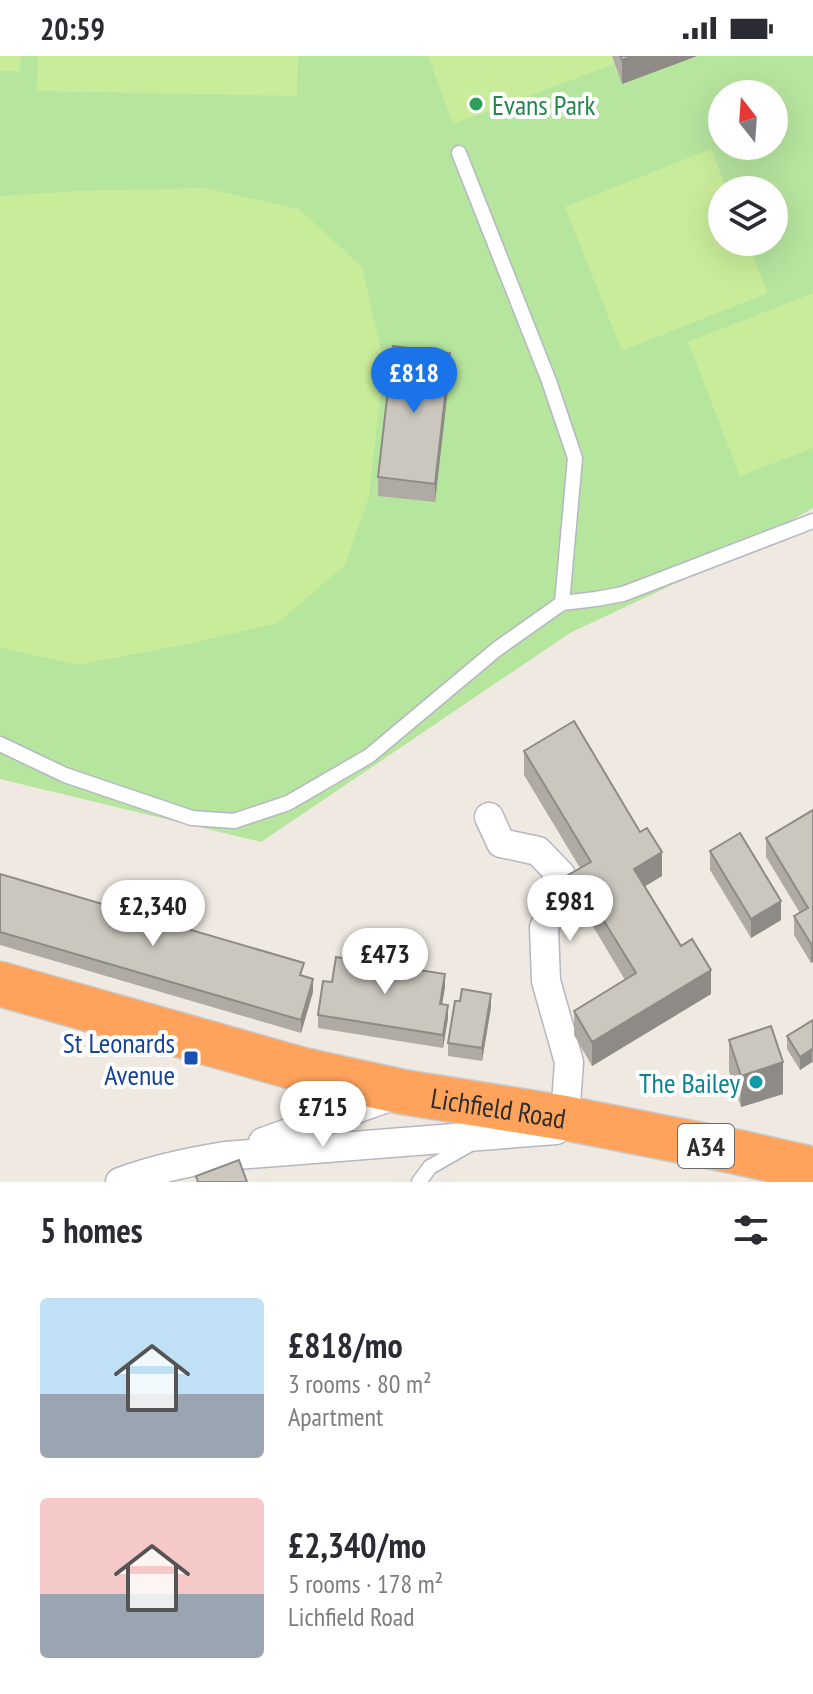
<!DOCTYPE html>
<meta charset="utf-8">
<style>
:root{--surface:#fff;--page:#f7f7f7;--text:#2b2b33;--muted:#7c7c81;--accent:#1a73e8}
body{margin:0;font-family:"PT Sans Narrow",sans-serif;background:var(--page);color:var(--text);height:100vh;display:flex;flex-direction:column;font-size:30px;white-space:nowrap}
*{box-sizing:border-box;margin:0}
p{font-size:26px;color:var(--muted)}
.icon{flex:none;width:44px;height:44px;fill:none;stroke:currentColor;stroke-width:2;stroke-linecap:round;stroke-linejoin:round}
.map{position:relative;height:1126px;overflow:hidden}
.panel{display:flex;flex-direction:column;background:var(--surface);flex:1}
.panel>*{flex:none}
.needle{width:52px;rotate:343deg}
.buttons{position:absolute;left:708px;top:24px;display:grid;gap:16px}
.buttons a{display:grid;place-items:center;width:80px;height:80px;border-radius:50%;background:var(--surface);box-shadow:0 8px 32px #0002;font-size:40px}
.price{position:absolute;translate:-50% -68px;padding:0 18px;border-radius:28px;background:#fff;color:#222;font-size:26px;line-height:52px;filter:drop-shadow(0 2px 4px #0008)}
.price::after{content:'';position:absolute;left:50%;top:48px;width:24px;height:18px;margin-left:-12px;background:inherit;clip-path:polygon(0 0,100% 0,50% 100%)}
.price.active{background:var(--accent);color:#fff}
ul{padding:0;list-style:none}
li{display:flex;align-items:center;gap:24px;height:200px;padding:0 40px}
li span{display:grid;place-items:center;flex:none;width:224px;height:160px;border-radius:8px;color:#555}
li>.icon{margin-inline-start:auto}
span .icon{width:96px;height:96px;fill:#fffc;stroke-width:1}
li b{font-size:34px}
h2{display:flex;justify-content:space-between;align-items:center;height:96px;padding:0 40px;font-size:34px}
.status{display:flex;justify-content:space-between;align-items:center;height:56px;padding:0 40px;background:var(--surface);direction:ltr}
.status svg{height:22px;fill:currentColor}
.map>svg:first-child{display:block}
</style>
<div class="status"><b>20:59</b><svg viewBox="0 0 49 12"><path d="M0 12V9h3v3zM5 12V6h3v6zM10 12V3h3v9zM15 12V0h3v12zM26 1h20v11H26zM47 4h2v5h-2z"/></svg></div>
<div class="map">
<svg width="813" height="1126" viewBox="0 0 813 1126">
<rect width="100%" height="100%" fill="#efe9e1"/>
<path fill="#b6e59e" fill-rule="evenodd" d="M0,0H813V452L708,512L570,577L261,786L0,723ZM722,38H774V90H722ZM722,134H774V186H722Z"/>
<g fill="#c9ec9a">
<polygon points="0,0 21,0 20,15 0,15"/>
<polygon points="38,0 298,0 297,40 37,35"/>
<polygon points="428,0 697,0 622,28 614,8 453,68"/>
<polygon points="711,93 727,134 722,134 722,186 747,186 768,237 622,295 565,151"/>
<polygon points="205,132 299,153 362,211 384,309 369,440 345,509 278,567 188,588 76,609 0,591 0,140 79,135"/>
<polygon points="813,237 813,392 740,420 688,286"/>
</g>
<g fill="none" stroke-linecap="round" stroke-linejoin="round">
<defs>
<g id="lane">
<polyline points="562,547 596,543 623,538 813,465"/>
<polyline points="0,688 65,719 192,762 234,765 288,747 369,700 497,593 562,547 575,402 549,325 459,97"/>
<polyline points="419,1126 430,1111 472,1087"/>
</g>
<g id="street">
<polyline points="489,761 501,787 538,795 561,819 558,838 544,872 546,925 569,1006 565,1062"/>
<polyline points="263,1086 401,1037"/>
<path d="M120,1126C154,1113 188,1106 225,1100L556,1074"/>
</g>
<g id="highway">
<path id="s1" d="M0,928L303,1014L403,1036L565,1062L737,1096L813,1113"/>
</g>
</defs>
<use href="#lane" stroke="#b4b7c1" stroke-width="17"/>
<use href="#street" stroke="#b4b7c1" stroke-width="31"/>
<use href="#highway" stroke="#c9c9c9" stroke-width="47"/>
<use href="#lane" stroke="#fff" stroke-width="14"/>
<use href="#street" stroke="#fff" stroke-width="28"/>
<use href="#highway" stroke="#ffa35c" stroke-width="44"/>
</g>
<g fill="#afaba4">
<polygon points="612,0 697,0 622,28"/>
<polygon points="450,315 435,446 378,440 378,421"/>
<polygon points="524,695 662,820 645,830 711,938 592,1010 574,979 574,955 625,924 591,867 585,871 568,843 568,819 580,812 524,719"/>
<polygon points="813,754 811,907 794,879 794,860 800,857 766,801 766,782"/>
<polygon points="710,795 781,864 751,882 710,814"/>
<polygon points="0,818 303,920 313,936 301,977 0,889"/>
<polygon points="332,926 445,931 442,948 448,962 443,992 318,972 318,959"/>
<polygon points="491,951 482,1005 448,1000 448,987"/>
<polygon points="813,964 813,1008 812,1006 800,1014 787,993 787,980"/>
<polygon points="729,984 783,1038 741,1051 729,1015"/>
</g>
<g fill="#8e8b86">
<polygon points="633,0 697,0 622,28 622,4"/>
<polygon points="450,297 450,315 435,446 435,428"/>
<polygon points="662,796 662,820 634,837 634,813"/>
<polygon points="591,844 591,867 585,871 585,847"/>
<polygon points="781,845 781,864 751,882 751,863"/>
<polygon points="813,887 813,906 811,907 811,888"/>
<polygon points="711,914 711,938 592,1010 592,986"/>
<polygon points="445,918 445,931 440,961 440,948"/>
<polygon points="313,923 313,936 301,977 301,964"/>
<polygon points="491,938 491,951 482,1005 482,992"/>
<polygon points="448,949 448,962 443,992 443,979"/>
<polygon points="812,993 812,1006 800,1014 800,1001"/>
<polygon points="783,1006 783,1038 741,1051 741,1020"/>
</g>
<g fill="#cbc7bf" stroke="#8e8b86" stroke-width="2">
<polygon points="620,0 633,0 622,4"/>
<polygon points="393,290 450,297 435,428 378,421"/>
<polygon points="574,665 640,776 647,772 662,796 634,813 681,890 692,883 711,914 592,986 574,955 636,917 591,844 585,847 568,819 591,806 524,695"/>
<polygon points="813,754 813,887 811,888 794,860 808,852 766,782"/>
<polygon points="740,777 781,845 751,863 710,795"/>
<polygon points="0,818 304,907 300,919 313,923 301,964 0,876"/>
<polygon points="336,901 445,918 440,948 448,949 443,979 318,959 323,925 332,926"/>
<polygon points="462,933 491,938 482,992 448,987 455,945 460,945"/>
<polygon points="813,964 813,995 812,993 800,1001 787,980"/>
<polygon points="771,970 783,1006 741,1020 729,984"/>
<polygon points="239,1104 247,1126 198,1126 196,1120"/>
</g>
<circle fill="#2e9e5b" stroke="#fff" stroke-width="3" cx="476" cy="48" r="8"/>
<rect fill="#1a4fb4" stroke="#fff" stroke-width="3" x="183" y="994" width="16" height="16" rx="4"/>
<circle fill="#0f9aa8" stroke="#fff" stroke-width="3" cx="756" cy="1026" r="8"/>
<g text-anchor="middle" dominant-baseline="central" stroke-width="8" stroke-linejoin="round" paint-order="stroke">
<rect fill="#fff" stroke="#6d6d6d" stroke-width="2" x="678" y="1068" width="56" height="44" rx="6"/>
<g font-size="26" font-weight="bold" fill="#2e2e2e">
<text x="706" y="1090">A34</text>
</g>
<g font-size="28" fill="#27864d" stroke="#fff" text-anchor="start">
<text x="492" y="48">Evans Park</text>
</g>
<g font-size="28" fill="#164399" stroke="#fff" text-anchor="end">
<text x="175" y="986">St Leonards<tspan x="175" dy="32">Avenue</tspan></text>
</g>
<g font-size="28" fill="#0d838f" stroke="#fff" text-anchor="end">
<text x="740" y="1026">The Bailey</text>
</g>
<g font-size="28" fill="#2e2e2e" stroke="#fff">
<text stroke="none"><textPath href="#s1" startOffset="514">Lichfield Road</textPath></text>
</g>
</g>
</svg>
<div class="buttons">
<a><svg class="needle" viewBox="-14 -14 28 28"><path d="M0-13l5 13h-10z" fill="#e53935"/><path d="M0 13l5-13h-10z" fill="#7c7c81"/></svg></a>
<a><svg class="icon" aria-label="layers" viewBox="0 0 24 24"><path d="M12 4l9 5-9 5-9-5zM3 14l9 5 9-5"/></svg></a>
</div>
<b class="price active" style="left:414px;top:359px">£818</b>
<b class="price" style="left:570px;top:887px">£981</b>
<b class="price" style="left:153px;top:892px">£2,340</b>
<b class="price" style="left:385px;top:940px">£473</b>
<b class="price" style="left:323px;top:1093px">£715</b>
</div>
<section class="panel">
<h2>5 homes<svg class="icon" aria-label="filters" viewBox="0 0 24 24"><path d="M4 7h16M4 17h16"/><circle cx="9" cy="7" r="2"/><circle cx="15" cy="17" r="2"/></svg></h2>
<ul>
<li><span style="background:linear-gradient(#bfe0f5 60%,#9aa5b1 0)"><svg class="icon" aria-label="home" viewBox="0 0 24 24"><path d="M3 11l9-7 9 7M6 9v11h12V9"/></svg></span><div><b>£818/mo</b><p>3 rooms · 80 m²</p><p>Apartment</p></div></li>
<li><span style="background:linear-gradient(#f6c9c9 60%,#9aa5b1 0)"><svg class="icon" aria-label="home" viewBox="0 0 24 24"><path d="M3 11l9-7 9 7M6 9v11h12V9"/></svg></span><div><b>£2,340/mo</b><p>5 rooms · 178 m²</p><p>Lichfield Road</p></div></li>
</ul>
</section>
